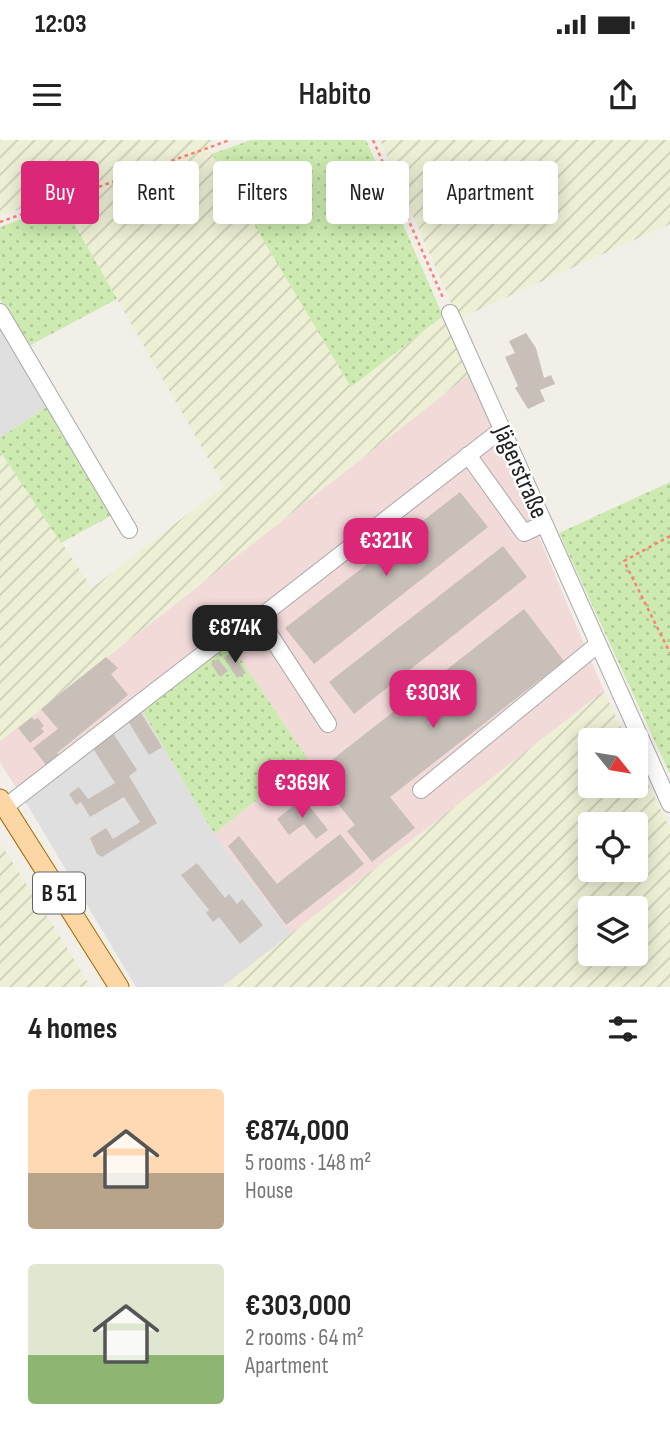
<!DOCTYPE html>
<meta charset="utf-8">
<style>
:root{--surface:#fff;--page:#f2f2f2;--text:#222;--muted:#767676;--accent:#db2777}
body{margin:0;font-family:"Sofia Sans Condensed",sans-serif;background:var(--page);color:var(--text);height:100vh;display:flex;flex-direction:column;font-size:26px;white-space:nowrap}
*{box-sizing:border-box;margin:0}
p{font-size:23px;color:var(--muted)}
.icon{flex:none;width:38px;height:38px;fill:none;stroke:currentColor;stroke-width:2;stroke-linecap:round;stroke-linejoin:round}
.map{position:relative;height:847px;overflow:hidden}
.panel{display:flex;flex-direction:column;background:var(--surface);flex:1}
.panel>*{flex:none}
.guide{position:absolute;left:21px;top:21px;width:628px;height:63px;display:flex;gap:14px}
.needle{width:46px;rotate:120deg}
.tools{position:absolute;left:578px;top:588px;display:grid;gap:14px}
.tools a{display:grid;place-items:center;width:70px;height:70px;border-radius:7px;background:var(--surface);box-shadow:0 4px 18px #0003;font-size:35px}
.price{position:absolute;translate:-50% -60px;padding:0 16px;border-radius:14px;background:var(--accent);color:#fff;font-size:23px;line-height:46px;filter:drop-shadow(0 2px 4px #0008)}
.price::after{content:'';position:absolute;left:50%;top:42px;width:21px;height:16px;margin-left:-10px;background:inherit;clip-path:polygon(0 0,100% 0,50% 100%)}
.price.selected{background:#222;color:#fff}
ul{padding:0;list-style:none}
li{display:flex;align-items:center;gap:21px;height:175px;padding:0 28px}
li span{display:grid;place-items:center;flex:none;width:196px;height:140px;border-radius:7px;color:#555}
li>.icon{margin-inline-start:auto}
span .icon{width:84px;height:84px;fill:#fffc;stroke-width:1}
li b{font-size:30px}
h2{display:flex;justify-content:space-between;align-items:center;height:84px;padding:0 28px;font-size:30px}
.pill{padding:0 24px;border-radius:7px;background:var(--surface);box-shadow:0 4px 18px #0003;font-size:24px;line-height:63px}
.pill.selected{background:var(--accent);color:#fff}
.status{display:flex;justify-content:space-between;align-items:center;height:49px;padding:0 35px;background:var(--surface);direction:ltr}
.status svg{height:19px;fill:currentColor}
header{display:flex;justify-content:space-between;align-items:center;height:91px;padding:0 28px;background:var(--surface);font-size:32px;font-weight:600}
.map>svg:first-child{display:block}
</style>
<div class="status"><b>12:03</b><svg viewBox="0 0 49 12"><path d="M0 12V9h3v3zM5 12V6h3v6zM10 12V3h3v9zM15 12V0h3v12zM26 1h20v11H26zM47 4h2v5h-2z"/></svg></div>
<header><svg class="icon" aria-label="menu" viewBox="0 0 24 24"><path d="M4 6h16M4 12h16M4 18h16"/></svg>Habito<svg class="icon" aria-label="share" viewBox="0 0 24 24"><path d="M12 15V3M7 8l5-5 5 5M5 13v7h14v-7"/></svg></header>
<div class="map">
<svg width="670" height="847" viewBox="0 0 670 847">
<defs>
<pattern id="farmland-furrows" width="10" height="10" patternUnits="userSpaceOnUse" patternTransform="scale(1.75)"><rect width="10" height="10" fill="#eef0d5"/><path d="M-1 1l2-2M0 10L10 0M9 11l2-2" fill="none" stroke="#ccceb7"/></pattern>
<pattern id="grass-dots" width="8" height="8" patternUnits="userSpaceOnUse" patternTransform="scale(1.75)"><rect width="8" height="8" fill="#cdebb0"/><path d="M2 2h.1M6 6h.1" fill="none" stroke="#b0c997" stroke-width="1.8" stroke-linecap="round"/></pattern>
</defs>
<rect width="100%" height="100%" fill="#f2efe9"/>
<g fill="#e0dfdf">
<polygon points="0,181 49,265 0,298"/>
<polygon points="138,563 214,694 292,794 222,847 136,847 22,656"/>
</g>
<polygon fill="#f2dad9" points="470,234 604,551 292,794 214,694 308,619 228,501 22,656 0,623 0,601"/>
<g fill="url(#farmland-furrows)" fill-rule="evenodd">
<polygon points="0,0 215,0 207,4 351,247 443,176 470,234 0,601 0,311 92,448 224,346 58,56 0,76"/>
<polygon points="380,0 670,0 670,84 458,179"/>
<path d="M604,551L627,600H590V646H635V616L670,689V847H222ZM635,684V730H590V684ZM635,768V814H590V768Z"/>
<polygon points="0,703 54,787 91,847 0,847"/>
</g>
<g fill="url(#grass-dots)">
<polygon points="251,0 366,0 443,176 351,247 212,14"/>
<polygon points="63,64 117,159 27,207 0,159 0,87"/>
<polygon points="49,265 114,374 61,403 0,311 0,298"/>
<polygon points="670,342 670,634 559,393"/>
<polygon points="228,501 308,619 214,694 138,563"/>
</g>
<g fill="#c7bfb8">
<polygon points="526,193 536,208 544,238 551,235 555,244 540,250 545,261 528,269 515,248 518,246 505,217 515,213 509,201"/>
<polygon points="460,352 488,387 314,524 285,488"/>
<polygon points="503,406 527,437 354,574 329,542"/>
<polygon points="524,469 564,521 390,657 415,688 372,722 347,691 355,685 314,634"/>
<polygon points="232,512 246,533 237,538 224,518"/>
<polygon points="106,517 118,528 111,534 128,555 57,613 62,619 49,629 33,608 58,589 41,569"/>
<polygon points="218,519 228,531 220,537 211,524"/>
<polygon points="138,568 162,607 149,615 126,578"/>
<polygon points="32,577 34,580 38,578 44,586 41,588 44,592 30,603 18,588"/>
<polygon points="109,587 137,630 129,636 157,683 102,717 97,714 90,698 106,688 113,699 140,682 124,657 90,677 81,662 76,665 69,654 79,647 88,659 115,643 89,602"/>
<polygon points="303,658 328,690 316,699 304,684 289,695 277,679"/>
<polygon points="340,694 364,724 286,785 228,706 239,696 277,744"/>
<polygon points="197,723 225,758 229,754 237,764 242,759 263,785 240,804 219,777 213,782 206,773 209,770 181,735"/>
</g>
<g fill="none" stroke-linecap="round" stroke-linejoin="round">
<defs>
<g id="minor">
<polyline points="0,172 129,390"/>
<polyline points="450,173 670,664"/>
<polyline points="468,315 524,393 543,384"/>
<polyline points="328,584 259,478 501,290"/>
<polyline points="421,650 597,505"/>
<polyline points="5,667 225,497 241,491 259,478"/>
</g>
<polyline id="major" points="0,659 119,847"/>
</defs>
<use href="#minor" stroke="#a9a9a9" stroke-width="18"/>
<use href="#major" stroke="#a06b00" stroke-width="21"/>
<g stroke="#fa8072" stroke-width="2.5" stroke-dasharray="3.5 3.5" stroke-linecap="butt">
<polyline points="373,0 444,160"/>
<polyline points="0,82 230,0"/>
<polyline points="670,396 624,421 670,513"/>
</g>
<use href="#minor" stroke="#fff" stroke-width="16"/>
<use href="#major" stroke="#fcd6a4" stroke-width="19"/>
</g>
<g text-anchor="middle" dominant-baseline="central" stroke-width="5" stroke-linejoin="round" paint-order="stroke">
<rect fill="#fff" stroke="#646464" stroke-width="2" x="33" y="732.5" width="52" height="41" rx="5"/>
<g font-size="24" font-weight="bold" fill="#222">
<text x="59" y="753">B 51</text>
</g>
<g font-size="26" fill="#222" stroke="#fff">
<text transform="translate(520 332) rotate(66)">Jägerstraße</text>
</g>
</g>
</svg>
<div class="tools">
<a><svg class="needle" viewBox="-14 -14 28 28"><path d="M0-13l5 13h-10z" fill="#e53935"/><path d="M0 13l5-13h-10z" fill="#767676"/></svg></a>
<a><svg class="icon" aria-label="locate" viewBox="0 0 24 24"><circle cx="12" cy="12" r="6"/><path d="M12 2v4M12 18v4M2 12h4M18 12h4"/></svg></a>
<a><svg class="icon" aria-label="layers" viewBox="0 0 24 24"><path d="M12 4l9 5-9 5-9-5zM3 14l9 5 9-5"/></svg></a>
</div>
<b class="price" style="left:386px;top:438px">€321K</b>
<b class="price selected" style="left:235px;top:525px">€874K</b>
<b class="price" style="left:433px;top:590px">€303K</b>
<b class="price" style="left:302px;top:680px">€369K</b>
<div class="guide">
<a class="pill selected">Buy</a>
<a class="pill">Rent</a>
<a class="pill">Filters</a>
<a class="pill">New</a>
<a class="pill">Apartment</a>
</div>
</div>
<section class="panel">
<h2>4 homes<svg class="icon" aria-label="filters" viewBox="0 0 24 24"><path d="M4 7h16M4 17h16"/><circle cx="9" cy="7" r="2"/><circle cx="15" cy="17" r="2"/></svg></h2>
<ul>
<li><span style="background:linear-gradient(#ffd9b3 60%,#b9a48a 0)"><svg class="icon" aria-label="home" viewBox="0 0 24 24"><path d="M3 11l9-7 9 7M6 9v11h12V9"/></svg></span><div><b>€874,000</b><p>5 rooms · 148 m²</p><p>House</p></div></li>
<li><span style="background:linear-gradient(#dfe7d0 65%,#8fb573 0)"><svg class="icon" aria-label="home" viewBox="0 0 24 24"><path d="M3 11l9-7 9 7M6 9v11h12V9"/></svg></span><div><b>€303,000</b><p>2 rooms · 64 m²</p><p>Apartment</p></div></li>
</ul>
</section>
